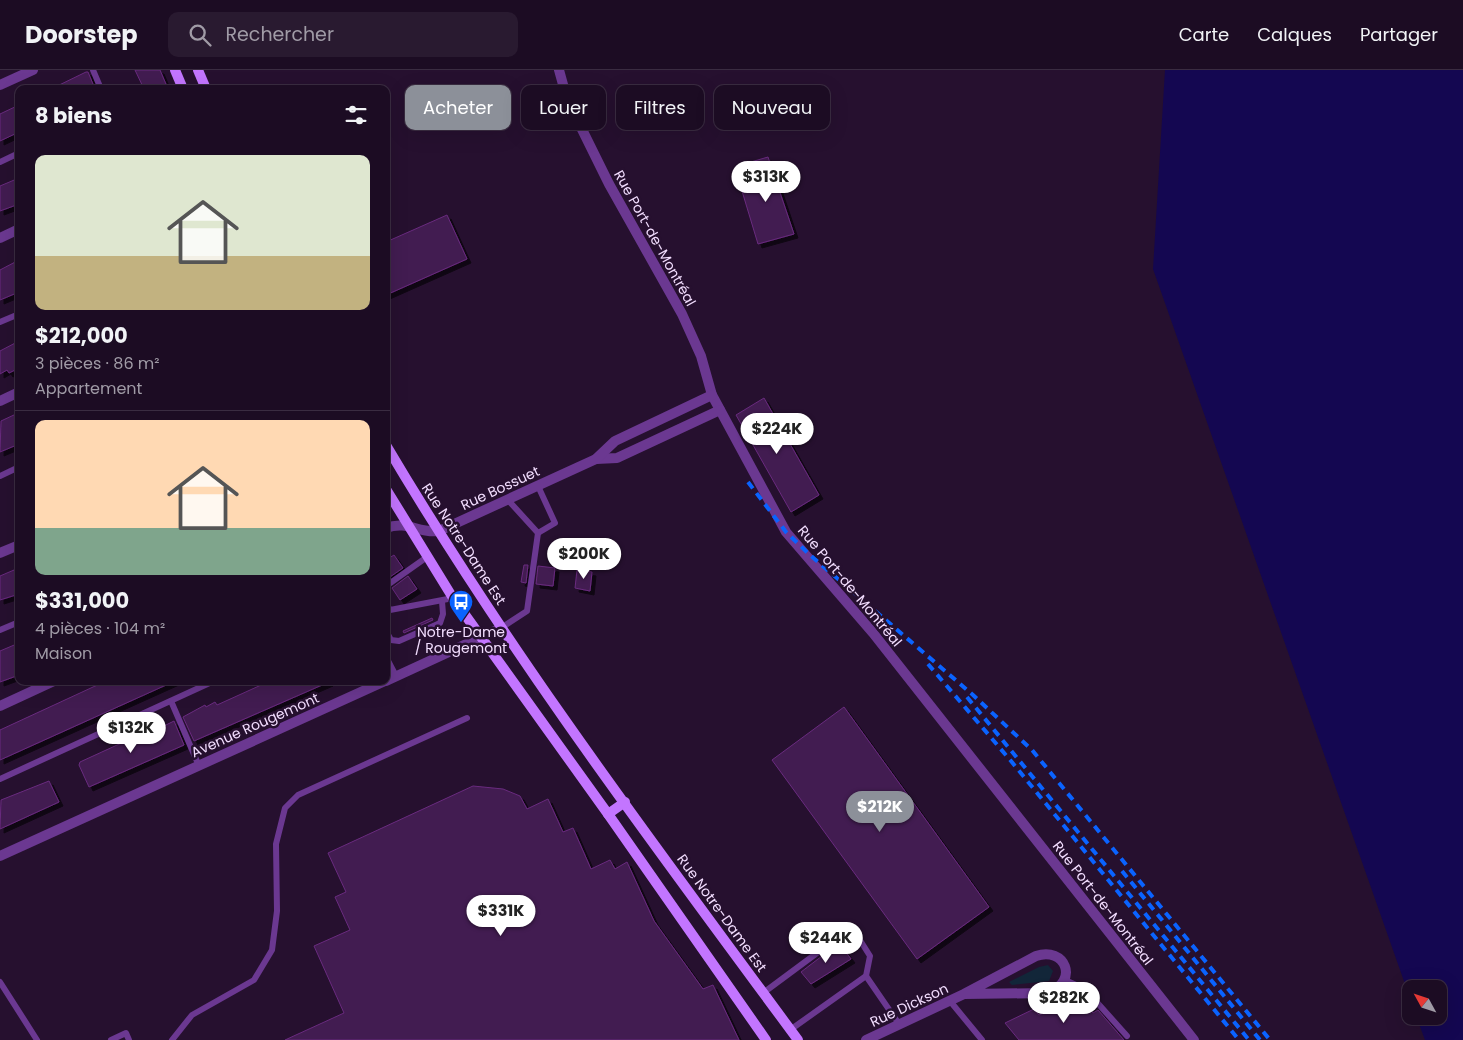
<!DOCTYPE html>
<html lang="fr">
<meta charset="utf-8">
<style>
:root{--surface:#1c0c23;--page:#291a30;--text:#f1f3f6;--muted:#a09ba6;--line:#3a2c41;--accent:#8c9099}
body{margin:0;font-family:Poppins,sans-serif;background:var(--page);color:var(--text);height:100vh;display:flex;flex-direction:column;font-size:19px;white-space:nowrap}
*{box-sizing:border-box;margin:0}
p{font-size:16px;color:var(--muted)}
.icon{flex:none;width:28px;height:28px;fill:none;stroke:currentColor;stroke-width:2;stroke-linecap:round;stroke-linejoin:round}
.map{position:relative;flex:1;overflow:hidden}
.details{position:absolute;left:15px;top:15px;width:375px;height:600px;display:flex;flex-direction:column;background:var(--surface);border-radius:10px;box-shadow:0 5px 20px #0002,0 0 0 1px var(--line)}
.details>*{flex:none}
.hud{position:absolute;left:405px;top:15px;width:475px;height:45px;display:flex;gap:10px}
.needle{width:32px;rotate:310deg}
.controls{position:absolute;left:1402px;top:910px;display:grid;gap:10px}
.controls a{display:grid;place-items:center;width:45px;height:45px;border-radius:10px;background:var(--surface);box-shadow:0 5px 20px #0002,0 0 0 1px var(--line);font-size:25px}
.price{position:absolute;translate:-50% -42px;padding:0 11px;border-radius:18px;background:#fff;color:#222;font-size:16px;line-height:32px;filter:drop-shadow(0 1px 2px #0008)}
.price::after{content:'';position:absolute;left:50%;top:30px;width:15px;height:11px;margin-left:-8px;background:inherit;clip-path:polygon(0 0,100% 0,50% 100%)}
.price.selected{background:var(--accent);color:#fff}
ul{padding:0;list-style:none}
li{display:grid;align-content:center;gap:10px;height:265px;padding:0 20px}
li+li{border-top:1px solid var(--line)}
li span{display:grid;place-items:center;height:155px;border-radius:10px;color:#555}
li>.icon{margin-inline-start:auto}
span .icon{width:90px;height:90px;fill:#fffc;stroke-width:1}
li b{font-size:21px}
h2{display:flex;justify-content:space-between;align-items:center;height:60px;padding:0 20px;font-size:21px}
.chip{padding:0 18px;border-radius:10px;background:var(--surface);box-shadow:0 5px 20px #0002,0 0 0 1px var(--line);font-size:18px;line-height:45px}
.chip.selected{background:var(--accent);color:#fff}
header{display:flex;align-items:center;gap:30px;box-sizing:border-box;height:70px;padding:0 25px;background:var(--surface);border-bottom:1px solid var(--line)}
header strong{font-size:24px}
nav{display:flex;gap:28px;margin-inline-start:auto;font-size:18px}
.search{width:350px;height:45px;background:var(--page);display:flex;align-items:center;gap:12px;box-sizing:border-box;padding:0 18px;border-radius:10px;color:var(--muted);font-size:19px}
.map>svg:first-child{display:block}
</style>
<header>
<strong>Doorstep</strong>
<div class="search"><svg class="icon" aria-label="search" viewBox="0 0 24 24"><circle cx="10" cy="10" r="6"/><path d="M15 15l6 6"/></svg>Rechercher</div>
<nav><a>Carte</a><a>Calques</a><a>Partager</a></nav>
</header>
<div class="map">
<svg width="1463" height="970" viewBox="0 0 1463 970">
<defs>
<filter id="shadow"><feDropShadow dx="4" dy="4" stdDeviation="0" flood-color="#0009"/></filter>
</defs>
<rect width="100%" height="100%" fill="#26102f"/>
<polygon fill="#122639" points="1048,895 1053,901 1049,911 1012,915 1009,912 1039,897"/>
<polygon fill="#140751" points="1165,0 1463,0 1463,970 1425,970 1416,946 1439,946 1439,919 1411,919 1411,931 1153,199"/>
<g fill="#431b51" stroke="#692b7f" filter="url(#shadow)">
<polygon points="135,0 160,0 168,19 144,19"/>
<polygon points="88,2 95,19 51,19 86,2"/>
<polygon points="19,35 19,62 0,71 0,44"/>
<polygon points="768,87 794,164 758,174 742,121 752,120 744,94"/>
<polygon points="19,108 19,134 0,141 0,116"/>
<polygon points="447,145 467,189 386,225 386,172"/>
<polygon points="19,190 19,222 0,230 0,200"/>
<polygon points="19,271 19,298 9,303 7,300 0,304 0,281"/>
<polygon points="764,328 819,425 791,442 736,345"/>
<polygon points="16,344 19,350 19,374 0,382 1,351"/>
<polygon points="394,485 403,498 387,509 386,490"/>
<polygon points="524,495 528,495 526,513 521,512"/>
<polygon points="538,496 555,498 553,516 536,514"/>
<polygon points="14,500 14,501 19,500 19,524 0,530 0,506"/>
<polygon points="577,500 592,502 590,521 575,518"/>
<polygon points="408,506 417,519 400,530 392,518"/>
<polygon points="432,548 433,550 404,563 403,561"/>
<polygon points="19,573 19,605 0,612 0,581"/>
<polygon points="106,611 175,611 0,690 0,660"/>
<polygon points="270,611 329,612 194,671 183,647 205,635 206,637 215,632 217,635"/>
<polygon points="844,637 989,837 917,889 772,690"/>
<polygon points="174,651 184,675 89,717 79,695 80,692 163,654 164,656"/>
<polygon points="49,711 59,732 0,759 1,730"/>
<polygon points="473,716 503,719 520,726 527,739 548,729 563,762 573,758 591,799 610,790 615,799 627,792 654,851 703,919 713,915 739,970 285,970 344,943 314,876 350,860 335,827 346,822 328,783"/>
<polygon points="839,873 851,889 811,914 801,902"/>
<polygon points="1080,926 1093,943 1098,940 1124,970 1019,970 1005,953 1034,939 1039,945"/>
</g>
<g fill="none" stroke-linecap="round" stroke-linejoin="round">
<g stroke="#6b3891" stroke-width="6">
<polyline points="93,0 101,19"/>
<polyline points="0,92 19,83"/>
<polyline points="0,252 19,244"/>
<polyline points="0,406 19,397"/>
<polyline points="538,463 555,453 538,416"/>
<polyline points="386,516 427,487"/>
<polyline points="386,534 390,540 453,528"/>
<polyline points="501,558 527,541 538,463 508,430"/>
<polyline points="0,560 19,552"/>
<polyline points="386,561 391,570 399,571 440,553 443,544 442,531"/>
<polyline points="386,587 396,606"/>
<polyline points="171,631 199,696"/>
<polyline points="0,709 214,611"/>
<polyline points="866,906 899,954"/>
<polyline points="1065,910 1085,919 1127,966"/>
<polyline points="0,912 37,970"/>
<polyline points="763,923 844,863 851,861 858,867 870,886 866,906 790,960"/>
<polyline points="950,931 982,970"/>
<polyline points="111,970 126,963 129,970"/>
<polyline points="172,970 192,945 254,910 272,880 277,841 276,774 285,738 298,725 467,648"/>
</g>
<g stroke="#6b3891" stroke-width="10">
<polyline points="559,0 567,29 609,114 682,244 701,286 712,325 786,462 873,563 1194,970"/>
<polyline points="0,15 33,0"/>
<polyline points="0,168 19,159"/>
<polyline points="0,331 19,322"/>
<polyline points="596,389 617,388 720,340"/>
<path d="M386,458C408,450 418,464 439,461L596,389L615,371L712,325"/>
<polyline points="386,611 501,558"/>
<polyline points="0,636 54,611"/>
<polyline points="0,786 385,611"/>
<path d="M866,970L964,924L1036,886C1065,876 1080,911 1048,923L964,924"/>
</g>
<polyline stroke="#6b3891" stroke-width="10" points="0,483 19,475"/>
<g stroke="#c375ff" stroke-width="10">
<polyline points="175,0 183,19"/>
<polyline points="198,0 206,19"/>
<path d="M386,375C509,583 655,776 798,970"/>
<polyline points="386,419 453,528 608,744 766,970"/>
<polyline points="608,744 625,732"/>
</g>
<g stroke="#0a63ff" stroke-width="4" stroke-dasharray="8 6" stroke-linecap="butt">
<polyline points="748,412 786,462 810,485 973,625 1032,680 1270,970"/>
<polyline points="928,594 1011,691 1239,970"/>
<polyline points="967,627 1249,970"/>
<polyline points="1122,801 1260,970"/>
</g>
</g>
<defs>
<symbol id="bus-pin" viewBox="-11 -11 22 30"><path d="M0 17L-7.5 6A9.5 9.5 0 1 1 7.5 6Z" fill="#0a63ff" stroke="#26102f"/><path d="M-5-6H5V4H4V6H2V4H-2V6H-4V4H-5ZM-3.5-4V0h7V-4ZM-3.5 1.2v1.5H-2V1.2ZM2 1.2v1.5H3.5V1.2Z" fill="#fff"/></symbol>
</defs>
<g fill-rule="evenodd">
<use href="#bus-pin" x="447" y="518" width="28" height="38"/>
</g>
<g text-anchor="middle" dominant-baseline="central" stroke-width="5" stroke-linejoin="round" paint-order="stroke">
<g font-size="14" fill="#f3deff" stroke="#26102f">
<text transform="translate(655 168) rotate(61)">Rue Port-de-Montréal</text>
<text transform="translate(500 418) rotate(-25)">Rue Bossuet</text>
<text transform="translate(464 474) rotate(57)">Rue Notre-Dame Est</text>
<text transform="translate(850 516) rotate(50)">Rue Port-de-Montréal</text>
<text transform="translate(255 655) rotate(-24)">Avenue Rougemont</text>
<text transform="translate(1103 833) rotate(52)">Rue Port-de-Montréal</text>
<text transform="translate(722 843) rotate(54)">Rue Notre-Dame Est</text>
<text transform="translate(909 935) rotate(-25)">Rue Dickson</text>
</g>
<g font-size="14" fill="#f3deff" stroke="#26102f">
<text x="461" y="562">Notre-Dame<tspan x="461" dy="16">/ Rougemont</tspan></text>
</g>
</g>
</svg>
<div class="controls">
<a><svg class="needle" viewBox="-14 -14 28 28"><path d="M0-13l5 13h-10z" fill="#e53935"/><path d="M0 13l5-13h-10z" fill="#a09ba6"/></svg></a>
</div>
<b class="price" style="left:766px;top:133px">$313K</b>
<b class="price" style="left:777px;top:385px">$224K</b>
<b class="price" style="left:584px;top:510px">$200K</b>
<b class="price" style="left:131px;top:684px">$132K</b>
<b class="price selected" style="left:880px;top:763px">$212K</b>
<b class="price" style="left:501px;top:867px">$331K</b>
<b class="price" style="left:826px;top:894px">$244K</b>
<b class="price" style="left:1064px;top:954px">$282K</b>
<div class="hud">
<a class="chip selected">Acheter</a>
<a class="chip">Louer</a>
<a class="chip">Filtres</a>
<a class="chip">Nouveau</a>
</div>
<section class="details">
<h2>8 biens<svg class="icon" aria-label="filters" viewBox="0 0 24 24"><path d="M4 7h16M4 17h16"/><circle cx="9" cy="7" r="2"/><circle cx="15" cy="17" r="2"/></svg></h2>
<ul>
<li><span style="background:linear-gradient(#dfe7d0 65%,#c2b280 0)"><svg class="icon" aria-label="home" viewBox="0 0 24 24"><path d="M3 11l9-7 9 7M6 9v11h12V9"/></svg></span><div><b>$212,000</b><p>3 pièces · 86 m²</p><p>Appartement</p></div></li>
<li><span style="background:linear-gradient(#ffd9b3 70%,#7fa58c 0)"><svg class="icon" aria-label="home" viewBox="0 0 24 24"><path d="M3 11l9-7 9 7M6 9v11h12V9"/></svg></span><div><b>$331,000</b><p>4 pièces · 104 m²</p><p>Maison</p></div></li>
</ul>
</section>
</div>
